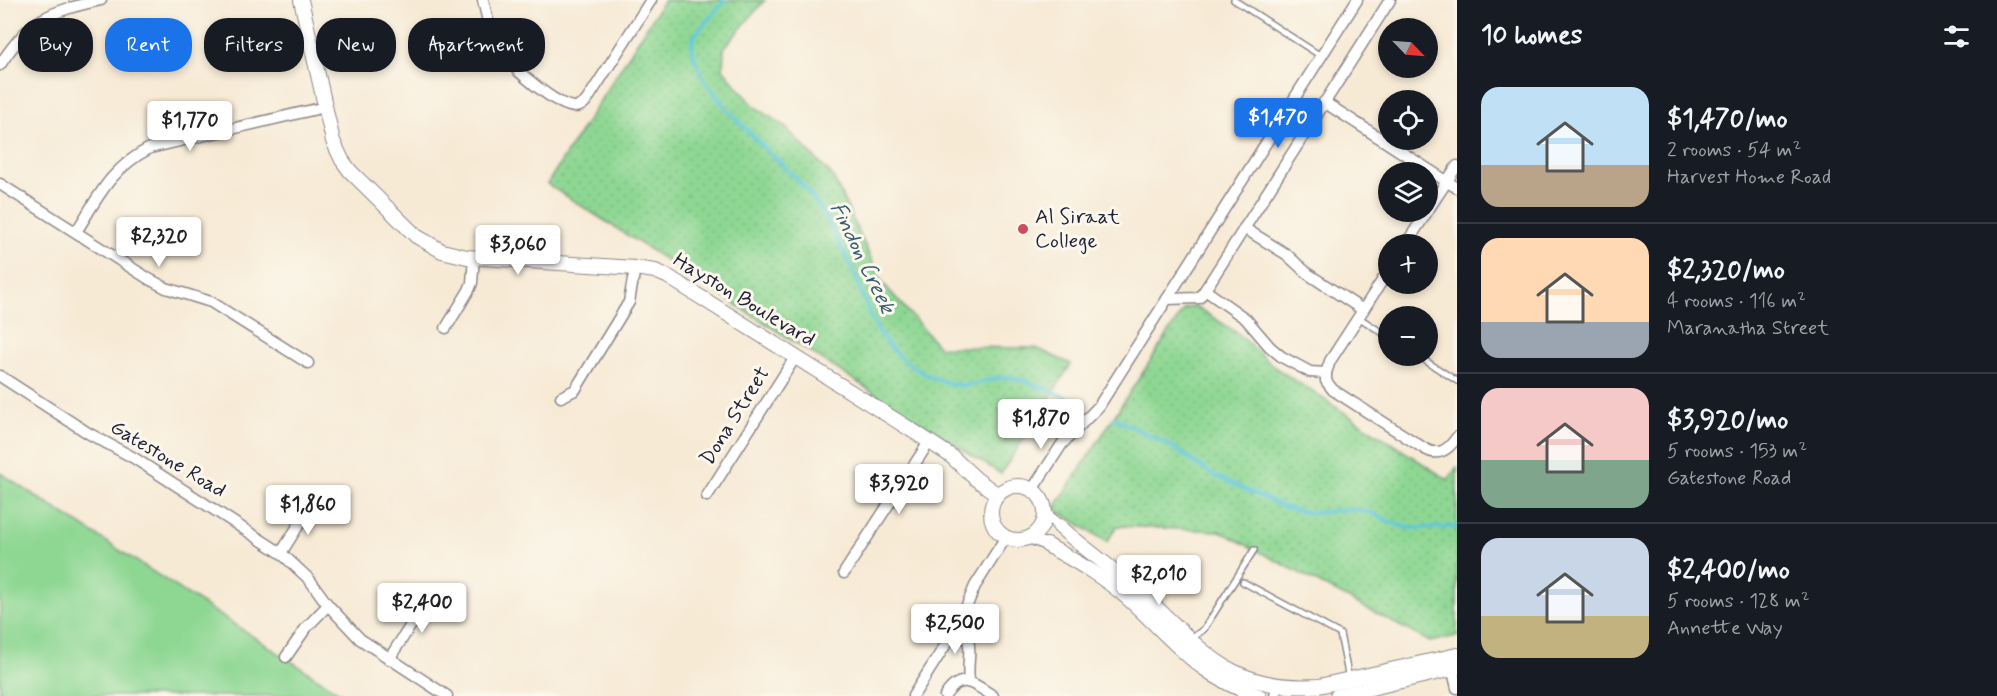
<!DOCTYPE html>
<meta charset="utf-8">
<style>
:root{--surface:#171b24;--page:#20242c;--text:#f1f3f6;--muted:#9ea1a6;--line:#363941;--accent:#1a73e8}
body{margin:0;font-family:Mynerve,sans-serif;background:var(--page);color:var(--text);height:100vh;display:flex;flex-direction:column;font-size:22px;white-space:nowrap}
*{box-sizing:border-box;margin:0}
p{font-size:20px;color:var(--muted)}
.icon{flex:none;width:33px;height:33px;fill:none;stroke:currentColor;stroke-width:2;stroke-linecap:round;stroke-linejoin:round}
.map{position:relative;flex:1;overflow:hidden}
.drawer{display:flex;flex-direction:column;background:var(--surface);width:540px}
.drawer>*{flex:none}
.guide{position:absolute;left:18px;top:18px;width:570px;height:54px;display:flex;gap:12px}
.needle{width:39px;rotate:115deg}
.buttons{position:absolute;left:1378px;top:18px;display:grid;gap:12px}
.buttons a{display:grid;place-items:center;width:60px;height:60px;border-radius:50%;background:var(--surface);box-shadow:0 3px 9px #0003;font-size:30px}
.price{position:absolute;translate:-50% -51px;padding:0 14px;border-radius:6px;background:#fff;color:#222;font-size:20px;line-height:39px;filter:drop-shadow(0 2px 3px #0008)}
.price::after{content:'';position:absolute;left:50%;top:36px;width:18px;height:14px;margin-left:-9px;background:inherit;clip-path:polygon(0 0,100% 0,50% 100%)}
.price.on{background:var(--accent);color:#fff}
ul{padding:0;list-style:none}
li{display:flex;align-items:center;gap:18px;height:150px;padding:0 24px}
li+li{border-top:2px solid var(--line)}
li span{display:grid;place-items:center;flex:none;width:168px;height:120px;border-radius:18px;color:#555}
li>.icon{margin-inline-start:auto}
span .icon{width:72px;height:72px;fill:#fffc;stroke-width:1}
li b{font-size:26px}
h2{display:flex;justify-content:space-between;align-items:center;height:72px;padding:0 24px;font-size:26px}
.tag{padding:0 21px;border-radius:24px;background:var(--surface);box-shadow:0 3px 9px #0003;font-size:21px;line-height:54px}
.tag.on{background:var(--accent);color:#fff}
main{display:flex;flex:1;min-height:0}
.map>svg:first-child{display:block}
</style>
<main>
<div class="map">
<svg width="1457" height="696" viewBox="0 0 1457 696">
<defs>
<pattern id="park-dots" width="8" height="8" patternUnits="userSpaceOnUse" patternTransform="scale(1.5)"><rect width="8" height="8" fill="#8ed793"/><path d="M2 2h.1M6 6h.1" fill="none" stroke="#7ab880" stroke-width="1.8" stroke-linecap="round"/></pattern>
</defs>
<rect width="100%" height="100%" fill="#fbf7ec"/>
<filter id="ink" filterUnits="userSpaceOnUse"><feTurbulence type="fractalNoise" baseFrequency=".0167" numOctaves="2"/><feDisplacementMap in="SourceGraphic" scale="12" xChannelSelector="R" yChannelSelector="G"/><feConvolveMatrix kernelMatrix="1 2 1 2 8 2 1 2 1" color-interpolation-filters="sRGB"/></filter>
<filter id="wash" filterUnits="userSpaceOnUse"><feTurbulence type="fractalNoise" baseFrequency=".008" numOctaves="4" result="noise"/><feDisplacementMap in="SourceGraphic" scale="24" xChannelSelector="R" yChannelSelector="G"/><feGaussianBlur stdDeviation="1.35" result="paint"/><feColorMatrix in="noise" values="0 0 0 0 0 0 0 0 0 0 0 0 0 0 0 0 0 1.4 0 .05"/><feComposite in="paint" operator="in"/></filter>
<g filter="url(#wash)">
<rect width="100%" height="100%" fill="#f7ead5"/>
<polygon fill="#8ed793" stroke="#587c67" stroke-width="1.5" points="0,473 345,696 0,696"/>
<g fill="url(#park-dots)" stroke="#587c67" stroke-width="1.5">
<polygon points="664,0 765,0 724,48 723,69 754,106 784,126 833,177 882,282 939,347 1036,348 1071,364 1001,474 547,184"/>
<polygon points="1195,306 1239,334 1274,367 1448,480 1457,467 1457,636 1430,642 1220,531 1117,526 1107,542 1054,509 1184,309"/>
</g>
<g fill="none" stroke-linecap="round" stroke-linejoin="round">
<g stroke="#60c8dc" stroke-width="4">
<path d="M725,0L694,36C678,76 775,155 801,184C820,203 830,226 842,249C847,258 852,268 856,277C871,317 876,341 913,367C927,376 951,387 968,385C984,383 996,375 1012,378C1034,382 1056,394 1076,401"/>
<polyline points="1114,418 1171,446 1213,475 1284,507 1298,511 1314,513 1351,509 1369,512 1395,524 1410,528 1457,527"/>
</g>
</g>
</g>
<g filter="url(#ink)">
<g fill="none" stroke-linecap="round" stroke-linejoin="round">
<defs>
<g id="service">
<polyline points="1234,0 1321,56"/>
<polyline points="1358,317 1389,337"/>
<polyline points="1418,356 1457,381"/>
<polyline points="1243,582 1340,634 1349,679"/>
<polyline points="1191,639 1204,629 1254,550"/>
</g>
<g id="minor">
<path d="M483,0C487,18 491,37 501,52C511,67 557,107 575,107C582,107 586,102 589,97L651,0"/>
<path d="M0,65C30,18 49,12 101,0"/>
<polyline points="1324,102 1457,188"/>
<polyline points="0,184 149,279 166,288 211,302 308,363"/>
<polyline points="1428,210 1457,166"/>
<polyline points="1244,228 1286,254 1308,274 1363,310"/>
<path d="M76,232C99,196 110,169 150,148L325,107"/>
<polyline points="1406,244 1427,212"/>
<path d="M1205,290L1246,319L1270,347L1282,357L1310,372L1326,373V381L1333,390L1425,449C1439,457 1449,449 1457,437"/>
<polyline points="1167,299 1199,298 1205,290 1390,0"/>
<polyline points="446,328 469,290 472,283 474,257"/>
<polyline points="1326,373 1330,361 1389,270"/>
<polyline points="0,376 88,433 134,458 281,553 309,579 328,605 360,639 447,696"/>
<polyline points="561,397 575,390 629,302 635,268"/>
<polyline points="1032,490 1062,444 1099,406 1357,0"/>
<polyline points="707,496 796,356"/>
<polyline points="1045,512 1059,526"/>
<polyline points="1029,538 1047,545"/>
<polyline points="281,553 312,504"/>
<polyline points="844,573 929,442"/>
<path d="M960,622C976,649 966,654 969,682"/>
<polyline points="286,657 306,628 328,605"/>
<polyline points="389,659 431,594"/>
<polyline points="1451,663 1457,688"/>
<polyline points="913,696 960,622 975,586 1006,537"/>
<path d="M945,696C961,671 974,684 993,696"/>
<polyline points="1275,696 1277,686"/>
</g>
<g id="tertiary">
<polyline points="301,0 333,141 342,160 350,171 416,236 442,251 467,257 635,268 655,271 667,276 913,431 951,456 976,479 998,495"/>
<circle cx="1018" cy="513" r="27"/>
<path d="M1059,526C1084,549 1112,567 1137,590C1201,645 1223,692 1319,686L1457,655"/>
<path d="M1047,545C1073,560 1101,575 1124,595C1171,636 1197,677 1259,696"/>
<polyline points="1337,696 1457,668"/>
</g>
</defs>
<use href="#service" stroke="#8c8688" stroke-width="8"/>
<use href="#minor" stroke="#8c8688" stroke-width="13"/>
<use href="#tertiary" stroke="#8c8688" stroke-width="16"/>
<use href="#service" stroke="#fff" stroke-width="5"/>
<use href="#minor" stroke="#fff" stroke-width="10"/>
<use href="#tertiary" stroke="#fff" stroke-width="14"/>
</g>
</g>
<circle fill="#d1495b" stroke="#fbf7ec" stroke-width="2" cx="1023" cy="229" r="6"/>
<g text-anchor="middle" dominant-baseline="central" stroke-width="6" stroke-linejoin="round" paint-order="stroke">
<g font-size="21" fill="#22223b" stroke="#fbf7ec" text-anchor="start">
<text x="1035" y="217">Al Siraat<tspan x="1035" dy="24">College</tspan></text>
</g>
<g font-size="21" fill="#22223b" stroke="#fbf7ec">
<text transform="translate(744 300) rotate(31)">Hayston Boulevard</text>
<text transform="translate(735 416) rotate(-58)">Dona Street</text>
<text transform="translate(168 459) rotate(31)">Gatestone Road</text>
</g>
<g font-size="22" font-style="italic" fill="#385c73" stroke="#fbf7ec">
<text transform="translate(862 258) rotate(64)">Findon Creek</text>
</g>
</g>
</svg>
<div class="buttons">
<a><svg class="needle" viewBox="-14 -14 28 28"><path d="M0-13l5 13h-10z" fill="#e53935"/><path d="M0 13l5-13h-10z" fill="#9ea1a6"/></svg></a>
<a><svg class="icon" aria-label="locate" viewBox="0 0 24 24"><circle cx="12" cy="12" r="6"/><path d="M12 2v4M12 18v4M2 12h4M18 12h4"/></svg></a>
<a><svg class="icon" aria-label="layers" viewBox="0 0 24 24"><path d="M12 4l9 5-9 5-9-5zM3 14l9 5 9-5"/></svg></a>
<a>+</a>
<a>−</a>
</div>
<b class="price on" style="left:1278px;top:149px">$1,470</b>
<b class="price" style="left:190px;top:152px">$1,770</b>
<b class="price" style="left:159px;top:268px">$2,320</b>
<b class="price" style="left:518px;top:276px">$3,060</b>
<b class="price" style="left:1041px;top:450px">$1,870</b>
<b class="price" style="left:899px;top:515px">$3,920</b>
<b class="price" style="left:308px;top:536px">$1,860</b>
<b class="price" style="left:1159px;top:606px">$2,010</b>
<b class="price" style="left:422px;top:634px">$2,400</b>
<b class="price" style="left:955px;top:655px">$2,500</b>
<div class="guide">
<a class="tag">Buy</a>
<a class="tag on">Rent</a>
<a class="tag">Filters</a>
<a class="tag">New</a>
<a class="tag">Apartment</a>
</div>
</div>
<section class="drawer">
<h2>10 homes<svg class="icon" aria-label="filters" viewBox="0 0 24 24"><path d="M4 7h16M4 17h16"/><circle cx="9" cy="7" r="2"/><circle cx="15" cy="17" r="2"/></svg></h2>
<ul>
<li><span style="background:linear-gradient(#bfe0f5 65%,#b9a48a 0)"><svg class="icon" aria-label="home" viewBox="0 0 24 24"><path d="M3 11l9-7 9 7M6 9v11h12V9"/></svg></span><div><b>$1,470/mo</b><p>2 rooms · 54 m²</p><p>Harvest Home Road</p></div></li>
<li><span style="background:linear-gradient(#ffd9b3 70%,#9aa5b1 0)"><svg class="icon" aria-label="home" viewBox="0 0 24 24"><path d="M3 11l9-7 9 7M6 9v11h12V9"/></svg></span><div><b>$2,320/mo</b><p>4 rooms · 116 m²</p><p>Maranatha Street</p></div></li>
<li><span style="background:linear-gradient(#f6c9c9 60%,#7fa58c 0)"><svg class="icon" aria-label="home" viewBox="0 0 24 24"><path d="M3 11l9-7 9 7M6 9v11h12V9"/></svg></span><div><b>$3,920/mo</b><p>5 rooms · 153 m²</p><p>Gatestone Road</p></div></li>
<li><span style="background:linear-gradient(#c9d6e8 65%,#c2b280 0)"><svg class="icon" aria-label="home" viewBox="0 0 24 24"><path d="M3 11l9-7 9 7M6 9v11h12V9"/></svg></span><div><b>$2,400/mo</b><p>5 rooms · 128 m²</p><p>Annette Way</p></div></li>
</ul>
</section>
</main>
